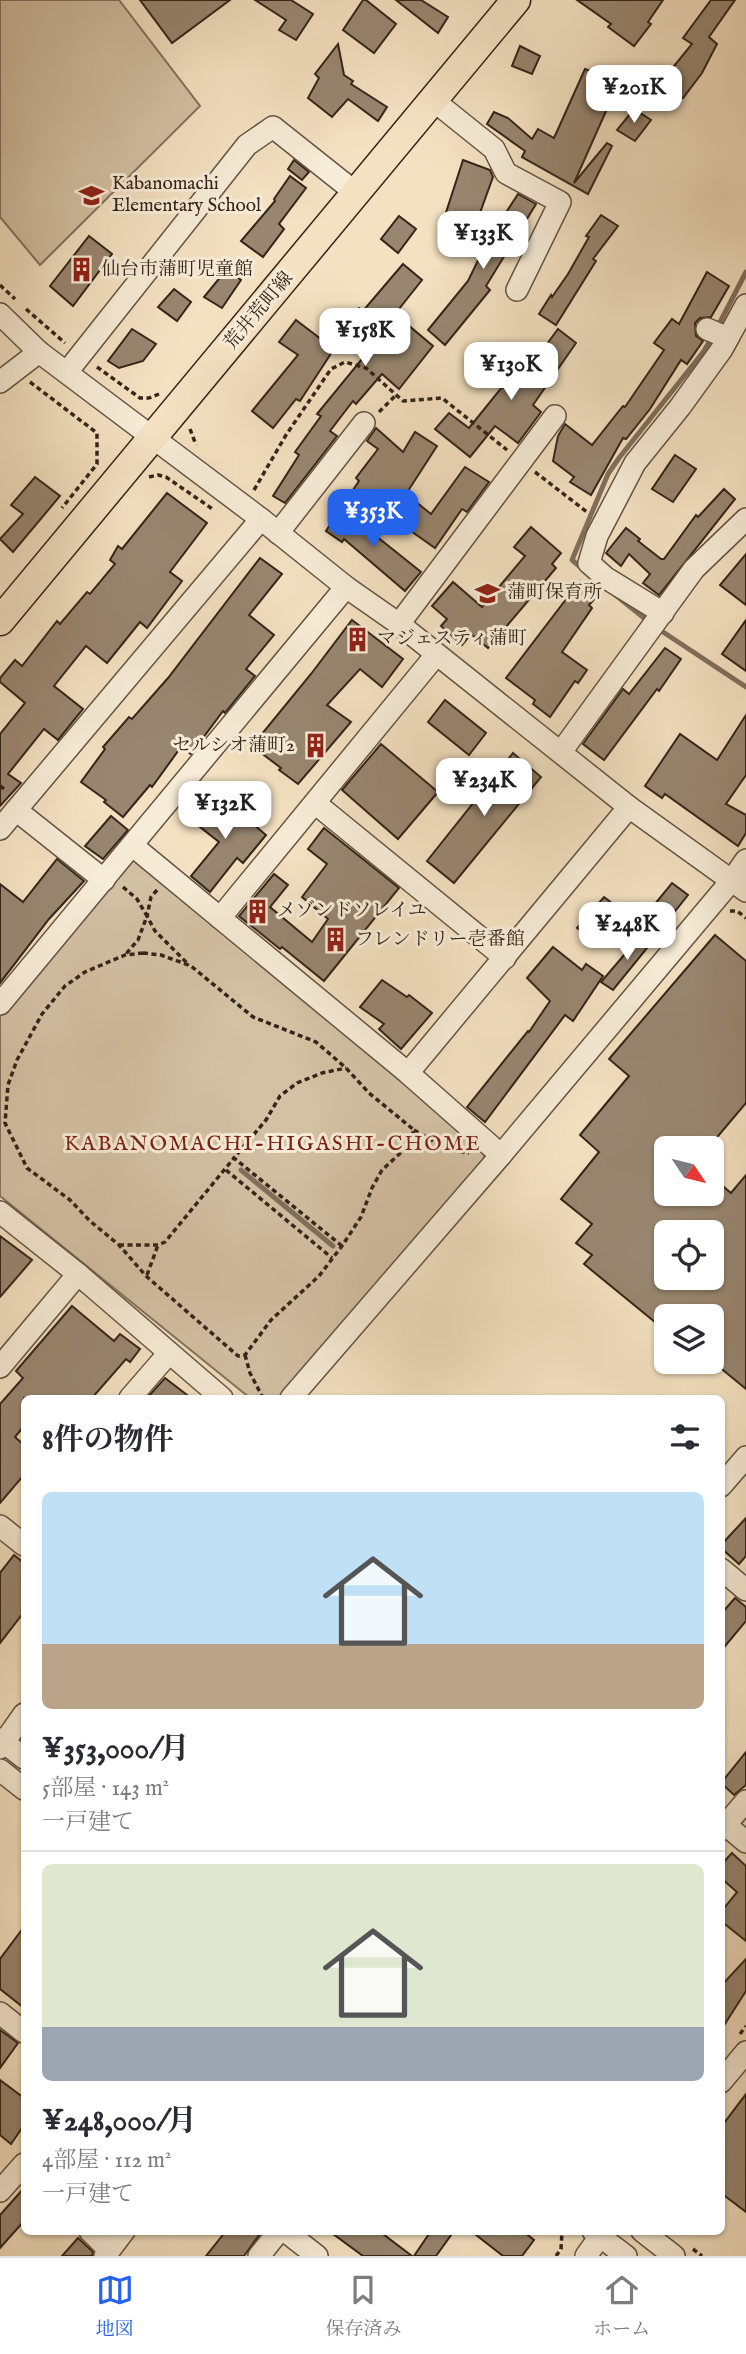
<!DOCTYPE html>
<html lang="ja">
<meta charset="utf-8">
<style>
:root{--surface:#fff;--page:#f7f7f7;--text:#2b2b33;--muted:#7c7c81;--line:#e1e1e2;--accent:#2563eb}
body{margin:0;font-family:"IM FELL English","Noto Serif JP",serif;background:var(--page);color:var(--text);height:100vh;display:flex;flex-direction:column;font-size:26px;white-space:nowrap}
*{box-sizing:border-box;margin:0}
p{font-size:23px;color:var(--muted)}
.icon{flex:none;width:38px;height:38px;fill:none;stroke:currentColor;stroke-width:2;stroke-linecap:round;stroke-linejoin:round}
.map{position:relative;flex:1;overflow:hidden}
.details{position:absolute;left:21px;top:1395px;width:704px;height:840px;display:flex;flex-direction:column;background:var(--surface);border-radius:10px;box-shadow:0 2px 5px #0004}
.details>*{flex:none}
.needle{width:46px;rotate:125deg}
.fabs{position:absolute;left:654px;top:1136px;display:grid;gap:14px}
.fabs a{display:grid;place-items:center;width:70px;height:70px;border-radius:10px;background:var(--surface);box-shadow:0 2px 5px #0004;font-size:35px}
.price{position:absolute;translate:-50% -60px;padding:0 16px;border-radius:14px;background:#fff;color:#222;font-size:23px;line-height:46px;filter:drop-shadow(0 2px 4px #0008)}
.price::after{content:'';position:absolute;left:50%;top:42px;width:21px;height:16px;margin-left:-10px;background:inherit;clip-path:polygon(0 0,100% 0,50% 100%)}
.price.active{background:var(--accent);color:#fff}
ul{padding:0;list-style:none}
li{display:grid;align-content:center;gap:14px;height:371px;padding:0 21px}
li+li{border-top:2px solid var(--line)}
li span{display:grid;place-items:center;height:217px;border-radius:10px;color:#555}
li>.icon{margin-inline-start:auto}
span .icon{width:126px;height:126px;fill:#fffc;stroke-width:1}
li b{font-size:30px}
h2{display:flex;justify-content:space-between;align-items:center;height:84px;padding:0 21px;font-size:30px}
.dock{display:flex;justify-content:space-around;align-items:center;height:98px;border-top:2px solid var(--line);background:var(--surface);font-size:19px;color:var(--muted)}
.dock a{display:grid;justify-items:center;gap:4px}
.dock .active{color:var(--accent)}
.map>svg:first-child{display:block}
</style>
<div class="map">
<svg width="746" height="2256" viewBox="0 0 746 2256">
<rect width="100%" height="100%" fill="#f3e1c1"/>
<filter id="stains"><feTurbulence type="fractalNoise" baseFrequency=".00286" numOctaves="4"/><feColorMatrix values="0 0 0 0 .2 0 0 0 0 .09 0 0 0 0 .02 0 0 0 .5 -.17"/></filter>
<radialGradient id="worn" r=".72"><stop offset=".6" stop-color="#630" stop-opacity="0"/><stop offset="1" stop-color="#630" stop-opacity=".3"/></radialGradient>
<g fill="#d3c1a4" stroke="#84725e" stroke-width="2">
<polygon points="0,0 119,0 200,106 40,265 0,217"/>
<polygon points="133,846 484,1147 484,1161 280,1398 250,1398 0,1196 0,1004"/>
</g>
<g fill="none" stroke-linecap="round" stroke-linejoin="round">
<g stroke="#806f5c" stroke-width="5">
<polyline points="717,328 746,272"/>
<polyline points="584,570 572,560 608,474 619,458 704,351 712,337"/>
<polyline points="613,593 649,622"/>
<polyline points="657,628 746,687"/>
<polyline points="241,1170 333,1246"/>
</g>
</g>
<g fill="#988670" stroke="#352419" stroke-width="2" fill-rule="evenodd">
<polygon points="140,0 230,0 172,43"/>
<polygon points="255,0 291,0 313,14 296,40 279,30 286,20"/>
<polygon points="363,0 366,0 396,24 374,53 343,30"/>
<polygon points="396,0 421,0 448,17 438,33"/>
<polygon points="577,0 663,0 648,22 651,24 634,46 608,27 611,24"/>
<polygon points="711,0 735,0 709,37 717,44 702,73 683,98 661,82 692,44 683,38"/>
<polygon points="338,44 344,75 353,81 351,84 387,107 378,121 348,99 332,117 308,98 319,78 315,74"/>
<polygon points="520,46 540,56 532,74 512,66"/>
<polygon points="585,69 619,82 574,183 607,143 612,146 588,194 522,157 525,151 487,124 494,112 508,118 532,139 538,129 554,138"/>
<polygon points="634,109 651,120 635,141 617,130"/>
<polygon points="294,160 309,172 302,180 288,169"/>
<polygon points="463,160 490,170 493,177 469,243 439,234"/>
<polygon points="290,176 306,188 279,224 284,229 263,257 241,241 275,201 274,199"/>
<polygon points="518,194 536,204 486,286 490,290 445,345 428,330 468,281 488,240"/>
<polygon points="601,215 618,226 593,259 596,261 556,325 539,314 551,295 552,297 568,274 589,237 586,236"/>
<polygon points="399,216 416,229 398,253 381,239"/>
<polygon points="89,236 112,254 73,306 50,286"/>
<polygon points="403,264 422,280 395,314 433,346 399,389 382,374 356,404 353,401 330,431 337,436 285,503 273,496 299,455 295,452 321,416 317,414 367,353 339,332 359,308 363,311"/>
<polygon points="227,269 241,280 222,308 204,297"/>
<polygon points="707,272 729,286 711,317 700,318 695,323 696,336 703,341 687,364 681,360 650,409 626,439 623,438 591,495 570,482 574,477 553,461 558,436 565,424 592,445 623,406 625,407 664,350 654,343 672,319 679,324"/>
<polygon points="174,289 191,302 177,321 158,307"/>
<polygon points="296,320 334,349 300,401 296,399 273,428 252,411 298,355 279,342"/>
<polygon points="132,329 156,344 143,361 119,368 108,361"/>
<polygon points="558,329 576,343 533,405 541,412 518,443 495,426 470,457 435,429 449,413 469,428 502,387 511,393"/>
<polygon points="376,428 403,452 415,432 437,446 406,494 431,514 465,467 489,482 467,512 462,509 435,548 353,490 359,481 356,478 378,449 367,441"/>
<polygon points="675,455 696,469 673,502 652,489"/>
<polygon points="35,477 60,496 13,552 0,539 23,514 11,505"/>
<polygon points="724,489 735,499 659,595 643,583 650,574 629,554 621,566 606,553 626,528 640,539 638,541 661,559 664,559 696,515 698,517"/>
<polygon points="167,493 207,523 170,572 182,581 147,628 140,622 107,663 86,646 54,686 83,709 58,740 44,729 8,774 21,783 0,806 0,734 25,703 0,682 0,678 15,660 22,666 57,621 60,624 87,592 90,594 115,564 110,560 118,546 122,549"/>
<polygon points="341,508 421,572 405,591 344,539 342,542 326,531"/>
<polygon points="531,527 561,553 552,564 556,568 488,648 471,634 462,645 441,626 447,619 432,606 453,582 482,607 525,556 514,547"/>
<polygon points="746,554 746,605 720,585"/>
<polygon points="260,558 282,574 249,615 274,635 246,669 255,676 225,713 223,711 191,754 181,747 152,787 150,785 123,817 104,802 106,800 81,782 105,749 103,747 129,717 132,719 168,678"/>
<polygon points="580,581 597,596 589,605 592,608 562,652 587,670 578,683 575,681 550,717 533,704 535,700 506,678"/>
<polygon points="352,620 403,659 382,687 360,669 327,705 351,722 298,784 279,770 281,768 252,746 311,674"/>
<polygon points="746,620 746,671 722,654"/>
<polygon points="665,648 681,659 659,691 657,689 604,760 583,744 623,689 629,694"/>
<polygon points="445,700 486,733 469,755 428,722"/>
<polygon points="746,715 746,775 726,804 746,815 746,833 738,846 665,794 662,798 645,786 680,734 717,760"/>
<polygon points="381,744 438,792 398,839 342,790"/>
<polygon points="513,753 541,777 454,883 427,861"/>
<polygon points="218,794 266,835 243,863 237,858 210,892 191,876 219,842 195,823"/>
<polygon points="111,816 128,830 103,859 85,846"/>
<polygon points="324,828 399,888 324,981 282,947 280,949 239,916 274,874 288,885 270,907 312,942 328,919 302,897 327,864 308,849"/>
<polygon points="57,859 84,881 49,919 0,983 0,884 23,902"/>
<polygon points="672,883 688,895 656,935 640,922"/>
<polygon points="604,897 622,911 596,944 577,928"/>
<polygon points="642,934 652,942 613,990 601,982"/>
<path d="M715,935L746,961V1103L708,1148H667V1194H712V1177L731,1193L746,1175V1389L712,1361V1316H667V1332L584,1264L592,1255L576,1243L592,1224L561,1199L599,1152L580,1135L629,1076L609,1059ZM667,1232H712V1278H667Z"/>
<polygon points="553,947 582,970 586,964 603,976 573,1021 565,1015 485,1122 467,1107 528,1031 529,1032 550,1001 527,978"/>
<polygon points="382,980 407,997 409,995 432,1013 401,1049 379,1029 384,1024 360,1007"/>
<polygon points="0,1236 32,1260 0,1297"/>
<polygon points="72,1306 114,1341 120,1334 140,1349 130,1362 126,1359 92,1398 24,1398 24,1426 15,1437 24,1445 24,1475 0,1503 0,1404 23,1378 16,1371"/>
<polygon points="165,1378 191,1398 147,1398"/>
<polygon points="746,1518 746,1556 739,1564 721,1548 721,1545"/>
<polygon points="14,1555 24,1563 24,1612 0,1643 0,1573"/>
<polygon points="735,1598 746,1607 746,1621 721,1651 721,1614"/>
<polygon points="746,1752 746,1785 734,1795 721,1783"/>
<polygon points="732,1853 746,1866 746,1941 721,1921 721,1912 737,1892 721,1878 721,1865"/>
<polygon points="24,1927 24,2008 0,1989 0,1959"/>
<polygon points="746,1959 746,1991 721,2030 721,1986"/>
<polygon points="0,2030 18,2043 0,2068"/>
<polygon points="0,2080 24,2098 24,2125 11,2144 0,2135"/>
<polygon points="746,2094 746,2212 721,2193 721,2127"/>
<polygon points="24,2188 24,2221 0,2248 0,2215"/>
<polygon points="226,2231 262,2231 244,2256 206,2256"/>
<polygon points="329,2231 379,2231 412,2256 363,2256"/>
<polygon points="431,2231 454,2231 436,2256 414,2256"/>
<polygon points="471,2231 523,2231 534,2240 522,2256 503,2256"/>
<polygon points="78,2238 93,2252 92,2256 62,2256"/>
</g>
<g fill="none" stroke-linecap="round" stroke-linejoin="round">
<defs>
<g id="minor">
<polyline points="433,100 494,149 506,173 560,202 517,290"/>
<polyline points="0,314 39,352 261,519 346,587 399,624 629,807 746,891"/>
<polyline points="707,329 728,338"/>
<polyline points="67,372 247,145 273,127 356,193"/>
<polyline points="0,382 39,352"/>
<polyline points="278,533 364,423"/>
<polyline points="663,613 606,578 589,563 597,536 635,463 680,407 722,349 746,305"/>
<polyline points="399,624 555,416"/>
<polyline points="561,752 694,569 746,519"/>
<polyline points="315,803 505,958"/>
<polyline points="16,810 104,880"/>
<polyline points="0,829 261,519"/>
<polyline points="133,846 408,1073 501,1155"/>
<polyline points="220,918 436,655"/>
<polyline points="0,1004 346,587"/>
<polyline points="408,1073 629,807"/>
<polyline points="0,1212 78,1274 222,1398"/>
<polyline points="0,1367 78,1274"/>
<polyline points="130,1398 169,1353"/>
<polyline points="291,1398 501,1155 732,880 746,860"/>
<polyline points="721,1486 746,1457"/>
<polyline points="0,1526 24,1545"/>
<polyline points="721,1569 746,1590"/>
<polyline points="0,1739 24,1758"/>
<polyline points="0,1748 24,1714"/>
<polyline points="0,1770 24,1789"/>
<polyline points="721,1821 746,1842"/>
<polyline points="721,1830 746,1801"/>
<polyline points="0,2013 24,2032"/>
<polyline points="721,2082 746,2052"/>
<polyline points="0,2191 24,2164"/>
<polyline points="90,2231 109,2250"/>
<polyline points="285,2231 317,2256"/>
<polyline points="593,2231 626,2256"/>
<polyline points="642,2231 674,2256"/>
<polyline points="105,2256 124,2231"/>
<polyline points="259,2256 279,2231"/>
<polyline points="586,2256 604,2231"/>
</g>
<polyline id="major" points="0,621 516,0"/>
</defs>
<use href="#minor" stroke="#645343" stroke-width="24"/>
<use href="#major" stroke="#352419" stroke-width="31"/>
<g stroke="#352419" stroke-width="3.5" stroke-dasharray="5 3.5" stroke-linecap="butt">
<polyline points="0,285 15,299"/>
<polyline points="26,309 65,343"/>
<polyline points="97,367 140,398 149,398 159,394"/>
<polyline points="30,382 97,433 97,464 62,508"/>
<polyline points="379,412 396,395"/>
<polyline points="190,429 196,445"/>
<polyline points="535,472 587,512"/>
<polyline points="149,477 158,475 166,477 214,510"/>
<polyline points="254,490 286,435 331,369 345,362 366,368 403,401 442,398 507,450"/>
<polyline points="0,786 7,791"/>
<polyline points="123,887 137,899 147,916 138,940 125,955"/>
<polyline points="157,890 151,897 147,916 155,931 189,965"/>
<polyline points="730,911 737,911 746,918"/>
<polygon points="143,953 161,955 191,966 253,1017 316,1042 346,1068 369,1093 414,1130 408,1146 382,1170 372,1188 361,1217 342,1246 319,1276 271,1320 245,1355 238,1356 146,1276 119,1245 90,1221 70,1200 27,1168 5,1123 8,1085 17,1060 42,1014 65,986 85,972 125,955"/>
<polyline points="414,1130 447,1149 469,1153"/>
<polyline points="226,1170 332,1258"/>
<polyline points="119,1245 158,1245 165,1242 234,1158"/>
<polyline points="342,1246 234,1158 266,1120 280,1096 297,1083 322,1073 346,1068"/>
<polyline points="147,1275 158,1245"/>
<polyline points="245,1355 250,1373 263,1398"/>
<polyline points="740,2034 746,2026"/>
<polyline points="693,2249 702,2256"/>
<polyline points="556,2256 561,2249 562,2231"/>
</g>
<use href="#minor" stroke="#f7ecd7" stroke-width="21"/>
<use href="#major" stroke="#f3e1c1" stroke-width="28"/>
</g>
<defs>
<symbol id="school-bare" viewBox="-9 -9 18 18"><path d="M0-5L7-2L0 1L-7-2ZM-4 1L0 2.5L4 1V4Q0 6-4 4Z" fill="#8f2418" stroke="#f7ecd7" stroke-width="2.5" paint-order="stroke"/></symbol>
<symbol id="building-bare" viewBox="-9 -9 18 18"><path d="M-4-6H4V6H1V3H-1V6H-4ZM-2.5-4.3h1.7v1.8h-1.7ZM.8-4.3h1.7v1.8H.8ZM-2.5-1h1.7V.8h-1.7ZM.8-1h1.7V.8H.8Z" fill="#8f2418" stroke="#f7ecd7" stroke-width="2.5" paint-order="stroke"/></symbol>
</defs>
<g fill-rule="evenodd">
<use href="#school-bare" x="74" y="178" width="35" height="35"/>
<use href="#building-bare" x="64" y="252" width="35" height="35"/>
<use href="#school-bare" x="470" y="576" width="35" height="35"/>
<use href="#building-bare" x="340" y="622" width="35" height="35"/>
<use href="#building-bare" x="298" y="728" width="35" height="35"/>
<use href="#building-bare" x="240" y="894" width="35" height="35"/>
<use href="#building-bare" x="318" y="922" width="35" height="35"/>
</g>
<g text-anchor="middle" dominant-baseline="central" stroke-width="6" stroke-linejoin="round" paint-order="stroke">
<g font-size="19" fill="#352419" stroke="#f7ecd7" text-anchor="start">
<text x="112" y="184">Kabanomachi<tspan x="112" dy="22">Elementary School</tspan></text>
<text x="101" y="270">仙台市蒲町児童館</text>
<text x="507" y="593">蒲町保育所</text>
<text x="377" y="639">マジェスティ蒲町</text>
<text x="295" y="746" text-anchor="end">セルシオ蒲町2</text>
<text x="277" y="911">メゾンドソレイユ</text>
<text x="355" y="940">フレンドリー壱番館</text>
</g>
<g font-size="19" fill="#352419" stroke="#f7ecd7">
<text transform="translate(259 311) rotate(-50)">荒井荒町線</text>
</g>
<g font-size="21" letter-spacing="2" fill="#7a1f14" stroke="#f7ecd7">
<text x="273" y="1144">KABANOMACHI-HIGASHI-CHOME</text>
</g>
</g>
<rect width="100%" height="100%" filter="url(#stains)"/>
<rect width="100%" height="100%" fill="url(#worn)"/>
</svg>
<div class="fabs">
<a><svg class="needle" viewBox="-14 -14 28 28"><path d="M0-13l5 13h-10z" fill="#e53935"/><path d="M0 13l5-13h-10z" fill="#7c7c81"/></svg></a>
<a><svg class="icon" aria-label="locate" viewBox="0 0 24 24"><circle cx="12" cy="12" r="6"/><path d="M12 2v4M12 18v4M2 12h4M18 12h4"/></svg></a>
<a><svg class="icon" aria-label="layers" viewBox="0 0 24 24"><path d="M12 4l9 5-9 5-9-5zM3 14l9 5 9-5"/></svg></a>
</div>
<b class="price" style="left:634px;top:125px">¥201K</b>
<b class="price" style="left:483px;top:271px">¥133K</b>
<b class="price" style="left:365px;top:368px">¥158K</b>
<b class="price" style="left:511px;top:402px">¥130K</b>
<b class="price active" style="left:373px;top:549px">¥353K</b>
<b class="price" style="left:484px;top:818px">¥234K</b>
<b class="price" style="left:225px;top:841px">¥132K</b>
<b class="price" style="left:627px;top:962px">¥248K</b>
<section class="details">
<h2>8件の物件<svg class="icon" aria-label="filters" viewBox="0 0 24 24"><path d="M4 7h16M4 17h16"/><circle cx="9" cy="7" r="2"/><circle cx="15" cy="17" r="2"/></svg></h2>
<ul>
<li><span style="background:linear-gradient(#bfe0f5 70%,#b9a48a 0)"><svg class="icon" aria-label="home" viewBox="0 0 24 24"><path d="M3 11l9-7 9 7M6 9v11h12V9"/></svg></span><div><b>¥353,000/月</b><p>5部屋 · 143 m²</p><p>一戸建て</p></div></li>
<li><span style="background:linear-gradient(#dfe7d0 75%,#9aa5b1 0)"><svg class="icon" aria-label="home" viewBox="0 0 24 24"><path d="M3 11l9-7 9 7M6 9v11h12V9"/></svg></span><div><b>¥248,000/月</b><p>4部屋 · 112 m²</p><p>一戸建て</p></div></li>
</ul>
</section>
</div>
<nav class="dock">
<a class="active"><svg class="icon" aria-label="map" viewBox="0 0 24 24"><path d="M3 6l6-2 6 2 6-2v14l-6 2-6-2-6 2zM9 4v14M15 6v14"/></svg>地図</a>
<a><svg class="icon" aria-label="saved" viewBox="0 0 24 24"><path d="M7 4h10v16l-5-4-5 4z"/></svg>保存済み</a>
<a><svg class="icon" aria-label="home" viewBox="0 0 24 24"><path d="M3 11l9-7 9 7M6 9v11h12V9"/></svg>ホーム</a>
</nav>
